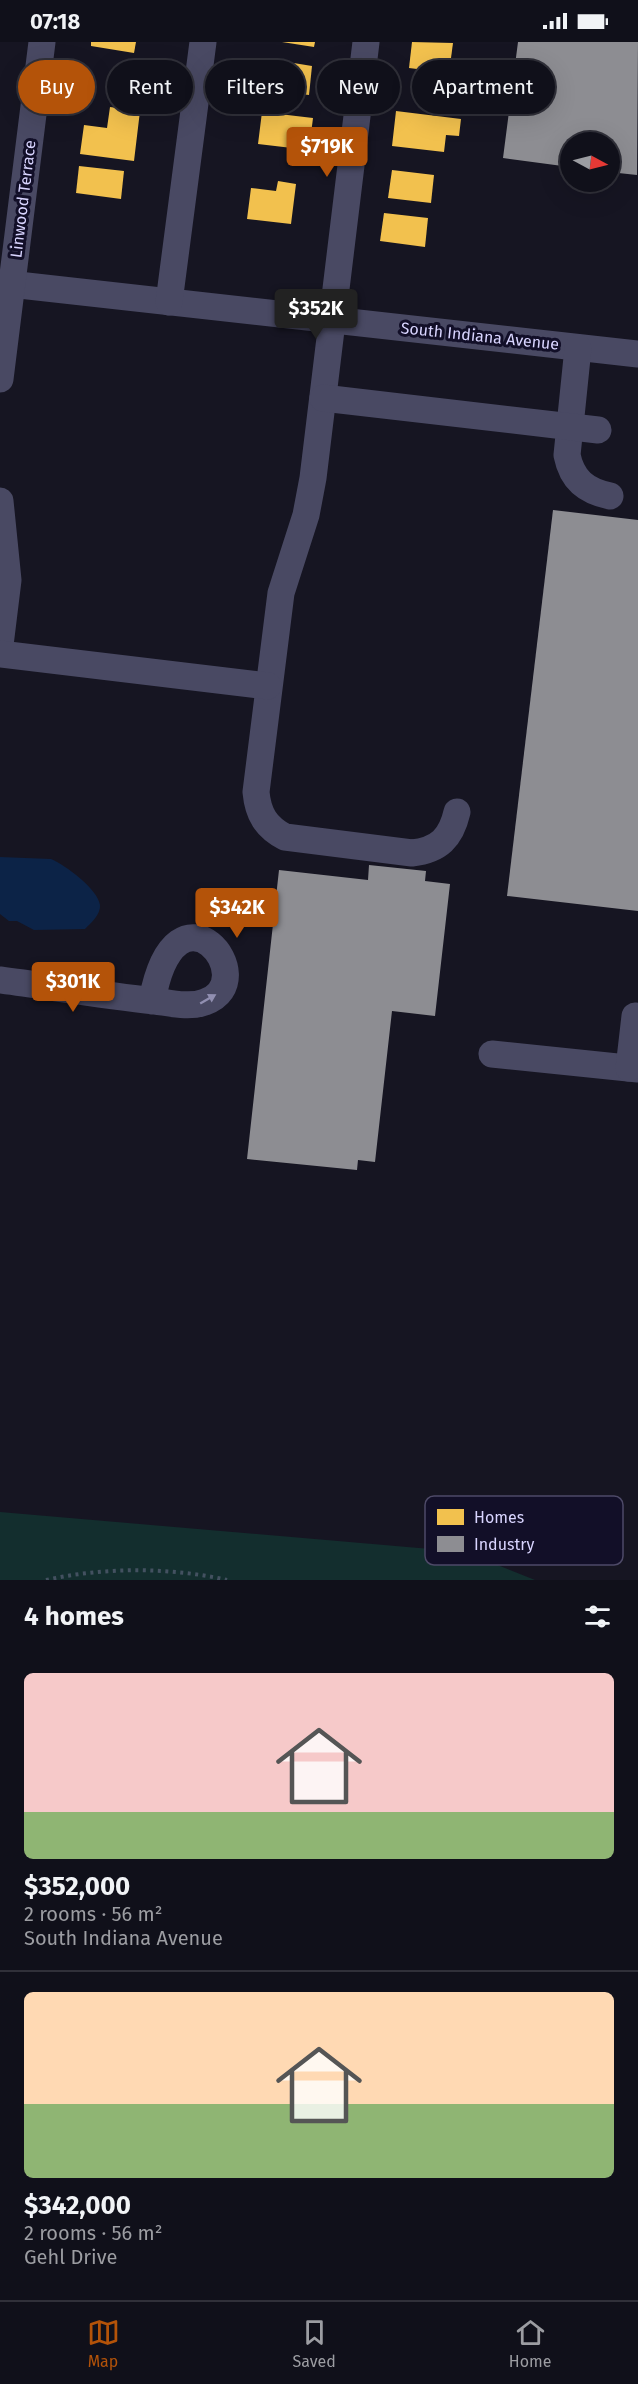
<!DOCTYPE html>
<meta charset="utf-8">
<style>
:root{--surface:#10101a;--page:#191923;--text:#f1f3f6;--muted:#9c9da2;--line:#303039;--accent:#b45309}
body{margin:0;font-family:"Fira Sans",sans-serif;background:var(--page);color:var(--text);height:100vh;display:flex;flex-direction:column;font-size:22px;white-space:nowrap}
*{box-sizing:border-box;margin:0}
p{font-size:20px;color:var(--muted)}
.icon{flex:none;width:33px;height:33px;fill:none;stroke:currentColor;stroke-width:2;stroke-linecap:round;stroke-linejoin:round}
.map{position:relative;height:1538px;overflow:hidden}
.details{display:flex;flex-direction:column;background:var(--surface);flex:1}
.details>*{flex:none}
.top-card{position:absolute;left:18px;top:18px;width:603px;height:54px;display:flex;gap:12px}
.needle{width:39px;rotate:97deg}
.buttons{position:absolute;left:560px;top:90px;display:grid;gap:12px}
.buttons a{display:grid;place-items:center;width:60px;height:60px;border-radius:50%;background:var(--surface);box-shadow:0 6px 24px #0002,0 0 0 2px var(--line);font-size:30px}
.price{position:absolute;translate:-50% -51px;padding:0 14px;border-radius:6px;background:var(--accent);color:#fff;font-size:20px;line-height:39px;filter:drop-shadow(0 2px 3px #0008)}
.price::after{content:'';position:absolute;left:50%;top:36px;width:18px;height:14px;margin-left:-9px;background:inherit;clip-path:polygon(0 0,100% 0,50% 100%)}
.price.active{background:#222;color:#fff}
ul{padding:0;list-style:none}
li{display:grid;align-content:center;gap:12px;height:318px;padding:0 24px}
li+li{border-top:2px solid var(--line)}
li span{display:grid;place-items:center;height:186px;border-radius:9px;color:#555}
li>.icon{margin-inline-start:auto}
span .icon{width:108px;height:108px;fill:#fffc;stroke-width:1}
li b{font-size:26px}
h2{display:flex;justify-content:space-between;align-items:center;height:72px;padding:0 24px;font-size:26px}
.chip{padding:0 21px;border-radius:27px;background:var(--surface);box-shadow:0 6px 24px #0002,0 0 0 2px var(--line);font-size:21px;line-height:54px}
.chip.active{background:var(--accent);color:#fff}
.status{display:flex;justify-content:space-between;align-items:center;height:42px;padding:0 30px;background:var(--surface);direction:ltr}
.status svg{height:16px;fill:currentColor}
.dock{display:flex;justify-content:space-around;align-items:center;height:84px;border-top:2px solid var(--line);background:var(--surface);font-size:16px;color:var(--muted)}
.dock a{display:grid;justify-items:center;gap:3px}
.dock .active{color:var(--accent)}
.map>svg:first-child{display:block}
</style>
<div class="status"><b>07:18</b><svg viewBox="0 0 49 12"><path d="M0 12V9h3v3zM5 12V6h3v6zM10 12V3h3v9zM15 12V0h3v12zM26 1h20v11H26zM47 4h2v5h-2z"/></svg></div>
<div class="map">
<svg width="638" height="1538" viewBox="0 0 638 1538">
<rect width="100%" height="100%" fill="#161522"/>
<polygon fill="#132e2e" points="0,1470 465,1510 535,1538 0,1538"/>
<path fill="#0c2347" d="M0,815L51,817C65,823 98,847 100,863C101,872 91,881 85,887L34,888L17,879H9L0,872Z"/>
<g fill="#f2c14e">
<polygon points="91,0 136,0 134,11 91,4"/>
<polygon points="282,0 315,0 314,5"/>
<polygon points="412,0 453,1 449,31 409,26"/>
<polygon points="275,18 312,24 309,53 271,48"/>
<polygon points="110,65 140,69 134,119 80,112 84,83 107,86"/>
<polygon points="396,69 461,77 459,94 446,93 444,110 392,104"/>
<polygon points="262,70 313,76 309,108 258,102"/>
<polygon points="79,124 124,129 121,157 76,151"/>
<polygon points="392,128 434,133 431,161 388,156"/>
<polygon points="278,139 296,142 291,182 247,177 251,146 276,149"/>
<polygon points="384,171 428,176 425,205 380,199"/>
</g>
<g fill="#8d8d92">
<polygon points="518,0 638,0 637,133 609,130 609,100 570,100 570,125 503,116"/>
<polygon points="553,468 638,478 638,869 507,854"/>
<polygon points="369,823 426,829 425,839 450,842 435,974 392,969 375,1120 358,1118 357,1128 247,1117 279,828 368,838"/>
</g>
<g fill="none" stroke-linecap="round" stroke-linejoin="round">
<path stroke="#435160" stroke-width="4" stroke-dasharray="3 4.5" stroke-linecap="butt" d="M46,1538C104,1525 170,1525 227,1538"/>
<g stroke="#494963" stroke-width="27">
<path d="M366,0L313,436L306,473L281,551L256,750C258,772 266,785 285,795L412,811C439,808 451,796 457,770"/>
<polyline points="0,241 638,312"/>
<polyline points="169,260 203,0"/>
<path d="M578,306L567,413C572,438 586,449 610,454"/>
<polyline points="0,337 42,0"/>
<polyline points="323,356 598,388"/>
<polyline points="0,459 8,538 0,603"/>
<polyline points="0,612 268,644"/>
<path d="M0,938C52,945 103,953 155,959C170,961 190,966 205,960C265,939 176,827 152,959"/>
<polyline points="492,1012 638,1027"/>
<polyline points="629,1026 635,974 638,975"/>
</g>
</g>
<defs><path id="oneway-solid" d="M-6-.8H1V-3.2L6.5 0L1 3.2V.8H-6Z" transform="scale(1.5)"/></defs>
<use fill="#918fb1" href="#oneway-solid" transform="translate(208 957) rotate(-30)"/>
<g text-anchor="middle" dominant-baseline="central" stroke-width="6" stroke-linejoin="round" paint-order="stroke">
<g font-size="16" fill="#d9d5ff" stroke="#120f28">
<text transform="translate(23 157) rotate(-83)">Linwood Terrace</text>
<text transform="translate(480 294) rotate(6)">South Indiana Avenue</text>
</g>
</g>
<rect x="425" y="1454" width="198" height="69" rx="9" fill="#120f28" stroke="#4e4a68" stroke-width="1.5"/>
<rect x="437" y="1467" width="27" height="16" fill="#f2c14e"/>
<rect x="437" y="1494" width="27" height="16" fill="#8d8d92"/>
<g font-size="16" fill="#d9d5ff">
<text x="474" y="1481">Homes</text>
<text x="474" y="1508">Industry</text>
</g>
</svg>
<div class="buttons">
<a><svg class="needle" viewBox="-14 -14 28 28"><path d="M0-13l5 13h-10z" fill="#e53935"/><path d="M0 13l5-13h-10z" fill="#9c9da2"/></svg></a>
</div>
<b class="price" style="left:327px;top:136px">$719K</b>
<b class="price active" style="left:316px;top:298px">$352K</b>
<b class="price" style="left:237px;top:897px">$342K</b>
<b class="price" style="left:73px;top:971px">$301K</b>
<div class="top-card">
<a class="chip active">Buy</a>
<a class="chip">Rent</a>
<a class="chip">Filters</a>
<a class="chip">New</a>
<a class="chip">Apartment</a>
</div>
</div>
<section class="details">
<h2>4 homes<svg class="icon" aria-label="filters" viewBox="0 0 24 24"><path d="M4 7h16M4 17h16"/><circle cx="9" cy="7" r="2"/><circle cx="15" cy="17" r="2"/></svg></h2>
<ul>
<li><span style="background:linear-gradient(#f6c9c9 75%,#8fb573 0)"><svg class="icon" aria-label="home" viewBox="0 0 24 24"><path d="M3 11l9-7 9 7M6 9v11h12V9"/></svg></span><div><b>$352,000</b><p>2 rooms · 56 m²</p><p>South Indiana Avenue</p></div></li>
<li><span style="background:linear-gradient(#ffd9b3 60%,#8fb573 0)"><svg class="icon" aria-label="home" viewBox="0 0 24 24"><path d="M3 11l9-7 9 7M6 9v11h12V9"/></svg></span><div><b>$342,000</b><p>2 rooms · 56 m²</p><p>Gehl Drive</p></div></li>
</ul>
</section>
<nav class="dock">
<a class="active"><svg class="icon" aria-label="map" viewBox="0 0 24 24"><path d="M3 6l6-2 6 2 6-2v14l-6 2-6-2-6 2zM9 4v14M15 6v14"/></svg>Map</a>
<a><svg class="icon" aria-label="saved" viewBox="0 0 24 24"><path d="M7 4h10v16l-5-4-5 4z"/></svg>Saved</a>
<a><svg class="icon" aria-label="home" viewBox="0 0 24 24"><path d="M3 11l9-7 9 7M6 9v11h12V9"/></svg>Home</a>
</nav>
